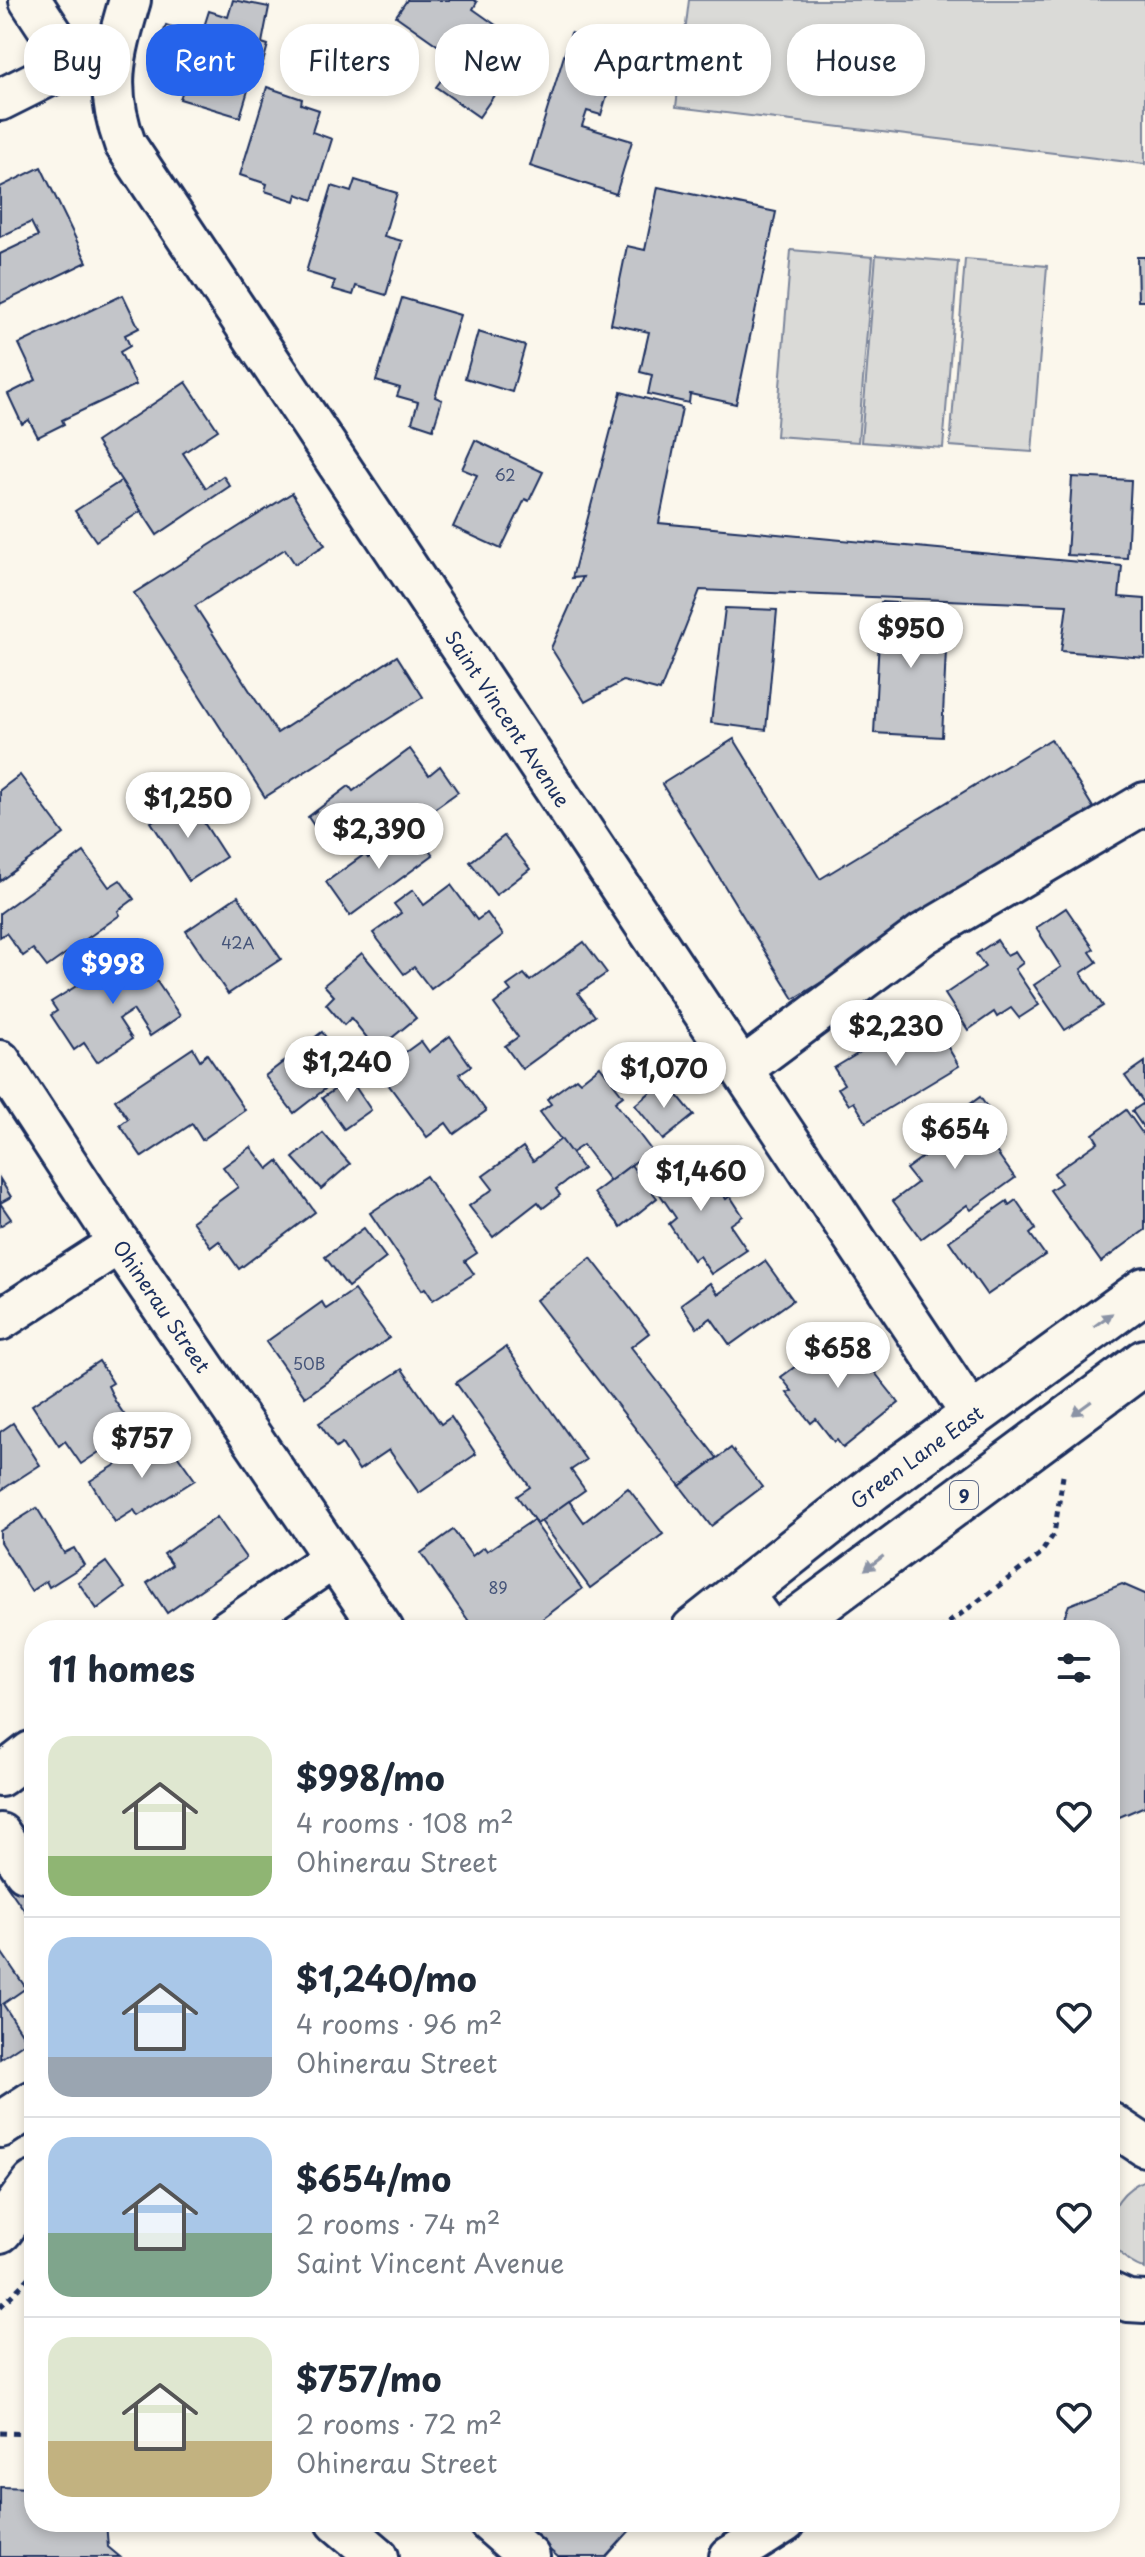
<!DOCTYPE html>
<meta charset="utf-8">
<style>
:root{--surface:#fff;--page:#f2f2f3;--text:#1f2937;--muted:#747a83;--line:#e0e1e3;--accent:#2563eb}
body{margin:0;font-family:"Playpen Sans",sans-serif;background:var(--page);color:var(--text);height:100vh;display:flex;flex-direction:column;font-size:30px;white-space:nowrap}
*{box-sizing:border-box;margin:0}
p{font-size:26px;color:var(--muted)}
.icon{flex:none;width:44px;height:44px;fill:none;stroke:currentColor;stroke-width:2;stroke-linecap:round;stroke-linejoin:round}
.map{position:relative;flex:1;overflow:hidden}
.details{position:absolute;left:24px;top:1620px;width:1096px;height:912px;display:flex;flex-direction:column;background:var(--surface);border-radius:32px;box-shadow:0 4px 12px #0003}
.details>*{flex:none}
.top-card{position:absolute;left:24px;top:24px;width:1098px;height:72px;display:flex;gap:16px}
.price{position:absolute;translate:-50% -68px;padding:0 18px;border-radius:28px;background:#fff;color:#222;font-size:26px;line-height:52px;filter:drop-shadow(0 2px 4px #0008)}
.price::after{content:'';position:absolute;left:50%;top:48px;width:24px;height:18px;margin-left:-12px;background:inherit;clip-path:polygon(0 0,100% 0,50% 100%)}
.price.on{background:var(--accent);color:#fff}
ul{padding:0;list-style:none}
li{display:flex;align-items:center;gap:24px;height:200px;padding:0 24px}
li+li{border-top:2px solid var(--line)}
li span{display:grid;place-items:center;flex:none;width:224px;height:160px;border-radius:24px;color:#555}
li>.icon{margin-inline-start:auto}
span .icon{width:96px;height:96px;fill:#fffc;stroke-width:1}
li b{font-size:34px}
h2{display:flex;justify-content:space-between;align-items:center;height:96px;padding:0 24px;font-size:34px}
.tag{padding:0 28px;border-radius:32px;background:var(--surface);box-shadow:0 4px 12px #0003;font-size:28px;line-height:72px}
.tag.on{background:var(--accent);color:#fff}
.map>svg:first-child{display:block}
</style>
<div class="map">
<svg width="1145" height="2557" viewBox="0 0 1145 2557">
<rect width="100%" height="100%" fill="#fbf7ec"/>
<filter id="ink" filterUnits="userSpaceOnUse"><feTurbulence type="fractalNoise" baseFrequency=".0125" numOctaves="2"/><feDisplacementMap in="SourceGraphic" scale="16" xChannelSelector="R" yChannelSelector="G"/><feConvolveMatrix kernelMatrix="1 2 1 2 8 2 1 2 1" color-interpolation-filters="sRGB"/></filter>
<g filter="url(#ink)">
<g fill="#dadad7" stroke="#7a849a" stroke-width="2">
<polygon points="689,0 1145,0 1145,164 676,107"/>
<polygon points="791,250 873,257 858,442 776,436"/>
<polygon points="876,255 958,262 943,448 861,442"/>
<polygon points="965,259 1047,266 1032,452 950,446"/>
<path d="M1145,2180V2269C1097,2252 1100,2199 1145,2180Z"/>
</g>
<g fill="#c3c5c9" stroke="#1b2f5e" stroke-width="2">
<polygon points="233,0 269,7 262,43 268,45 262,66 256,64 240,117 180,99 190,69 155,59 166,25 201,36 209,11 228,17"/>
<polygon points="407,0 474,0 477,2 473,9 544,59 524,87 508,75 479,117 436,87 457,59 396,16"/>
<polygon points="571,33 621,49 601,115 587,111 582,126 632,141 616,194 530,166"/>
<polygon points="267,87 302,99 301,104 319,110 312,132 332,139 313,200 297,194 295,201 265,191 267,184 240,175"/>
<polygon points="41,167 87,262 0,304 0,254 38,236 31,222 0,237 0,187"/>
<polygon points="355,180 397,193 384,236 402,241 386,295 356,286 353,295 332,289 335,281 306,272 332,186 351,192"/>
<polygon points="658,187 776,212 736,404 690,394 689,403 648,394 652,375 640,372 649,332 611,324 627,246 645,250"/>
<polygon points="1137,257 1145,257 1145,301 1138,301"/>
<polygon points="123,295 139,328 125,335 130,346 120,352 136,385 62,420 64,424 38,437 29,420 22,424 8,394 36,380 19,344"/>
<polygon points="402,298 460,315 435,397 442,400 433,429 412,422 418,402 397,396 400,388 376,381"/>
<polygon points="478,332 525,346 512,392 465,378"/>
<polygon points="186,382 218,430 183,453 206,488 223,476 230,486 157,535 96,442"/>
<polygon points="621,392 682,408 659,523 1122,566 1119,597 1145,599 1145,658 1061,651 1067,605 700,590 660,691 623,681 585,702 551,648 583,577 572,578"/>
<polygon points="475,440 543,472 529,501 525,499 501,549 453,527 477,475 462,469"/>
<polygon points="1072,477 1131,480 1127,558 1067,555"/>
<polygon points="121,481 141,511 96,541 75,511"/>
<polygon points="292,493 325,545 295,564 285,549 195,606 277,733 397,656 423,697 265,797 134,593"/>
<polygon points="881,602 948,606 942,737 874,733"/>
<polygon points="725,608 777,610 766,730 711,723"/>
<polygon points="734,739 820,879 1051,739 1097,814 794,999 662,784"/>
<polygon points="410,749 429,775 440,766 458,792 368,856 343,822 322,837 308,817 349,786 353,791"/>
<polygon points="20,775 64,834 0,881 0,790"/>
<polygon points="188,798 226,857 189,881 151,822"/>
<polygon points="412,826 433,855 350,916 326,882 365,854 368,858"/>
<polygon points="504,836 530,869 496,895 470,862"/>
<polygon points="84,852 109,887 120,880 134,899 118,911 120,915 47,967 33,949 23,956 6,933 0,937 0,913"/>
<polygon points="451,885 477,920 487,913 503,935 431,989 414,967 404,974 373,933 401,913 394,904 413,890 424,905"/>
<polygon points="238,896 281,959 228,994 186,931"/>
<polygon points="1066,908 1094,949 1090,952 1097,962 1081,973 1103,1006 1065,1030 1034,985 1061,967 1036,928"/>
<polygon points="997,940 1007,955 1015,951 1023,963 1015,969 1039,1005 1019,1018 1011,1008 997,1017 994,1012 968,1030 945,994 985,967 976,954"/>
<polygon points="584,942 607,973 578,993 595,1016 522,1069 505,1046 518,1037 494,1004 511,991 507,986 524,974 530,981"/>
<polygon points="135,949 180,1016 150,1036 133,1010 119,1019 132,1039 97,1062 84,1043 74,1050 51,1015 57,1011 51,1002"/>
<polygon points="362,953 416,1018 377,1050 351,1018 344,1025 326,1004 334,996 324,985"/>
<polygon points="927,1012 959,1066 866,1122 854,1102 849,1105 838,1088 844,1084 834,1068"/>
<polygon points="322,1032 347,1065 322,1084 325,1089 294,1113 265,1076"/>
<polygon points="450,1036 471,1066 459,1074 486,1111 454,1134 446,1123 427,1137 374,1065 398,1048 403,1054 421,1041 429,1052"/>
<polygon points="193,1048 200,1060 207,1054 245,1110 202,1140 192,1124 142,1157 120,1125 128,1119 115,1100"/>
<polygon points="1145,1062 1145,1130 1132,1111 1144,1103 1125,1076"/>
<polygon points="600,1066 623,1096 615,1102 651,1150 610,1181 583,1145 571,1153 540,1112 551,1104 547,1099 576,1078 580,1082"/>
<polygon points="350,1079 371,1110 344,1129 322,1098"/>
<polygon points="665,1080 694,1115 663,1140 635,1105"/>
<polygon points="980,1097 992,1114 987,1118 1003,1140 993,1147 1015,1178 971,1210 967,1205 921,1239 893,1201 917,1183 906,1169 945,1141 936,1129"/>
<polygon points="1126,1110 1145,1137 1145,1230 1101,1262 1050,1190 1061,1183 1054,1173 1098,1142 1093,1134"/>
<polygon points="323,1133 350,1164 321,1189 293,1158"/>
<polygon points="561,1139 583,1169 556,1189 560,1195 543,1208 538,1202 493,1237 469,1206 493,1189 483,1176 523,1147 533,1161"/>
<polygon points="251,1147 268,1169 278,1161 315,1212 239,1269 219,1241 211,1247 192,1221 238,1187 223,1167"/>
<polygon points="694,1151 726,1199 730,1196 743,1216 730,1225 747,1250 711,1274 699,1256 693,1260 669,1224 676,1218 651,1181"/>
<polygon points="631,1165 657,1198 621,1227 594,1193"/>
<polygon points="426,1176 477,1253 465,1261 474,1274 433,1300 425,1288 422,1290 370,1213"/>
<polygon points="0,1179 11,1197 0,1203 11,1219 0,1226"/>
<polygon points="1016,1200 1036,1229 1030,1234 1045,1255 987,1295 949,1241 1007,1201 1009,1205"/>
<polygon points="364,1228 386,1258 348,1287 325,1257"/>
<polygon points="591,1258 649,1333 631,1347 717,1458 680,1486 536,1300"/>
<polygon points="765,1261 793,1300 730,1345 711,1318 697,1328 681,1304 710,1283 718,1294"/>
<polygon points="354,1290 389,1338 305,1397 266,1342 322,1302 326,1309"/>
<polygon points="833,1329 866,1373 872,1369 899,1403 843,1448 837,1440 834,1442 816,1419 811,1423 787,1393 792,1391 781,1377 804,1360 800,1355"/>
<polygon points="506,1347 586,1460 571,1470 585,1490 537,1524 517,1496 530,1487 456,1383"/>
<polygon points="99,1361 113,1383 108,1386 115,1401 134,1429 81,1464 65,1441 59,1446 32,1405"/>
<polygon points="402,1369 441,1424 451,1417 476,1454 419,1493 389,1450 359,1470 342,1444 336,1448 319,1423"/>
<polygon points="13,1423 40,1465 0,1491 0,1432"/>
<polygon points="163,1435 195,1480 138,1516 134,1510 115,1522 90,1481"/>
<polygon points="731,1448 762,1487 711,1526 680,1486"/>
<polygon points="628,1488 663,1534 590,1588 541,1521 569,1501 584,1522"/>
<polygon points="37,1508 64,1553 74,1548 84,1565 49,1587 46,1581 31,1591 0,1542 0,1531"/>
<polygon points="217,1517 246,1558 167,1613 147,1583 172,1565 164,1554"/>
<polygon points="533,1520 582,1589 528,1630 475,1630 421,1553 453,1530 472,1556 484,1547 487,1551"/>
<polygon points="106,1562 125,1588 97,1609 78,1582"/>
<polygon points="1122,1584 1145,1594 1145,1806 1110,1821 1110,1630 1059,1630 1069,1605"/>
<polygon points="34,1865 34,1924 6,1884"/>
<polygon points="0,1950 26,1988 3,2004 27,2041 0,2059"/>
<polygon points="0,2487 34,2488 34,2522 106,2522 108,2547 120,2557 0,2557"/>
<polygon points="517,2522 631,2522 634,2526 606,2557 558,2557"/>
</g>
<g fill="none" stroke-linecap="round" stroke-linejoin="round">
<defs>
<g id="minor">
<polyline points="30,0 72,64"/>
<path id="s1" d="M130,0C114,55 104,87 125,144L972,1415"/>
<polyline points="0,100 72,64"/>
<path id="s2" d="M0,1061L119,1243L383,1630"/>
<polyline points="742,1069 923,934 1145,803"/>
<polyline points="0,1320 119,1243"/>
<polyline points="742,1594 769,1630"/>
<polyline points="228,1630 332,1559"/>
<polyline points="0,1776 31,1752"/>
<polyline points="0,1834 25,1871"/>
<polyline points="1110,2123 1145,2146"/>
<polyline points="1110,2293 1128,2301 1145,2302"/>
<polyline points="337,2522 378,2557"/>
<polyline points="489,2522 529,2557"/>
<polyline points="730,2557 785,2522"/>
</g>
<g id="major">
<path id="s3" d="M694,1630L873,1488L1145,1290"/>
<polyline points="784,1630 1145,1362"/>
<polyline points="0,2125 34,2103"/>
</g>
<polyline id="highway" points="0,2230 34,2184"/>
</defs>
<use href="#minor" stroke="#1b2f5e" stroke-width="46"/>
<use href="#major" stroke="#1b2f5e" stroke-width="50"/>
<use href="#highway" stroke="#1b2f5e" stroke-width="50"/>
<g stroke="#1b2f5e" stroke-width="5" stroke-dasharray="6 6" stroke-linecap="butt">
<polyline points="939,1630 1039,1556 1054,1534 1063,1476"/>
<polyline points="0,2307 34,2273"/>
<polyline points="0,2433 34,2434"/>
</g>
<use href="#minor" stroke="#fbf7ec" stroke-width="40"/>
<use href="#major" stroke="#fbf7ec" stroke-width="44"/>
<use href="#highway" stroke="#fbf7ec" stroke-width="44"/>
</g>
<defs><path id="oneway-solid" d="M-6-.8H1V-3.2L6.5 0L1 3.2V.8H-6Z" transform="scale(2)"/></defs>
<g fill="#8b93a5">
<use href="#oneway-solid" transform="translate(1103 1320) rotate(-36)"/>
<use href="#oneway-solid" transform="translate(1082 1408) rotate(144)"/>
<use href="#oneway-solid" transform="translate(874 1563) rotate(143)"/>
</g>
</g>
<g text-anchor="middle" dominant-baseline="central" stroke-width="8" stroke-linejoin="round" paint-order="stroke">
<g font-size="16" fill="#455479">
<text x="505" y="474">62</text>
<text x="238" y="942">42A</text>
<text x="309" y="1363">50B</text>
<text x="498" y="1587">89</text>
</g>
<rect fill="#fbf7ec" stroke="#5e6b89" stroke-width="2" x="950" y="1481" width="28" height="28" rx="6"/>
<g font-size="18" font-weight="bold" fill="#1b2f5e">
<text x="964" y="1495">9</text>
</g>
<g font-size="20" fill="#1b2f5e" stroke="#fbf7ec">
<text stroke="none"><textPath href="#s1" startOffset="838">Saint Vincent Avenue</textPath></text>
<text stroke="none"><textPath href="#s2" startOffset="294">Ohinerau Street</textPath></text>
<text stroke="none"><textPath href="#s3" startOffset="282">Green Lane East</textPath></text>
</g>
</g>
</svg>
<b class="price" style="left:911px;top:670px">$950</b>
<b class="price" style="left:188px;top:840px">$1,250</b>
<b class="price" style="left:379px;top:871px">$2,390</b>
<b class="price on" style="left:113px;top:1006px">$998</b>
<b class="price" style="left:896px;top:1068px">$2,230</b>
<b class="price" style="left:347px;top:1104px">$1,240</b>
<b class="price" style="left:664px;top:1110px">$1,070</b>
<b class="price" style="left:955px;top:1171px">$654</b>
<b class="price" style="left:701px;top:1213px">$1,460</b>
<b class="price" style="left:838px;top:1390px">$658</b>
<b class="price" style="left:142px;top:1480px">$757</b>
<div class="top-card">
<a class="tag">Buy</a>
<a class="tag on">Rent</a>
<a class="tag">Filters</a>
<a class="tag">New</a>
<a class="tag">Apartment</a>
<a class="tag">House</a>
</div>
<section class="details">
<h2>11 homes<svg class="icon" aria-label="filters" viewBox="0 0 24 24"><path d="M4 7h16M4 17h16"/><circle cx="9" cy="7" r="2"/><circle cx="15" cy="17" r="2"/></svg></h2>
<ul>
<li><span style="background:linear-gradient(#dfe7d0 75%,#8fb573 0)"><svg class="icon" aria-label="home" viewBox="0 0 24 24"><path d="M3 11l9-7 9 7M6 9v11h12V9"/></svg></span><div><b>$998/mo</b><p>4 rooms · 108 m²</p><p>Ohinerau Street</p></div><svg class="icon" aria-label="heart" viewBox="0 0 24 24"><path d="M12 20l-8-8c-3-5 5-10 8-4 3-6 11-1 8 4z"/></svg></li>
<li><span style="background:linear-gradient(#a9c7e8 75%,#9aa5b1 0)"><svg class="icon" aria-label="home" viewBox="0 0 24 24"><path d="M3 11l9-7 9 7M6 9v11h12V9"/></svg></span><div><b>$1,240/mo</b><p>4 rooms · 96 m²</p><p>Ohinerau Street</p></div><svg class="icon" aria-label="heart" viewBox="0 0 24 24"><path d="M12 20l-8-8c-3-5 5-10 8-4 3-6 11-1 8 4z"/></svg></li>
<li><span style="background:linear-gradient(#a9c7e8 60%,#7fa58c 0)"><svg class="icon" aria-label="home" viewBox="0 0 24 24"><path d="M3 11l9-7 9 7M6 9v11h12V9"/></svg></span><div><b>$654/mo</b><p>2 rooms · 74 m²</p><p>Saint Vincent Avenue</p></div><svg class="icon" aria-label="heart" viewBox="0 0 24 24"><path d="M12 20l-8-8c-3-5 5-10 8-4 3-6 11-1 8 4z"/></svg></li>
<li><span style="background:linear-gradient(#dfe7d0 65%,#c2b280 0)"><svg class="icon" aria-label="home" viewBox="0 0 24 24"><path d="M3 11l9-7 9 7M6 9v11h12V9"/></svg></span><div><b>$757/mo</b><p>2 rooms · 72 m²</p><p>Ohinerau Street</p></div><svg class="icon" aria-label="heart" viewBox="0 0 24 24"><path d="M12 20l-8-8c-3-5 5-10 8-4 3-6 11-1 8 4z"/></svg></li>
</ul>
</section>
</div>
